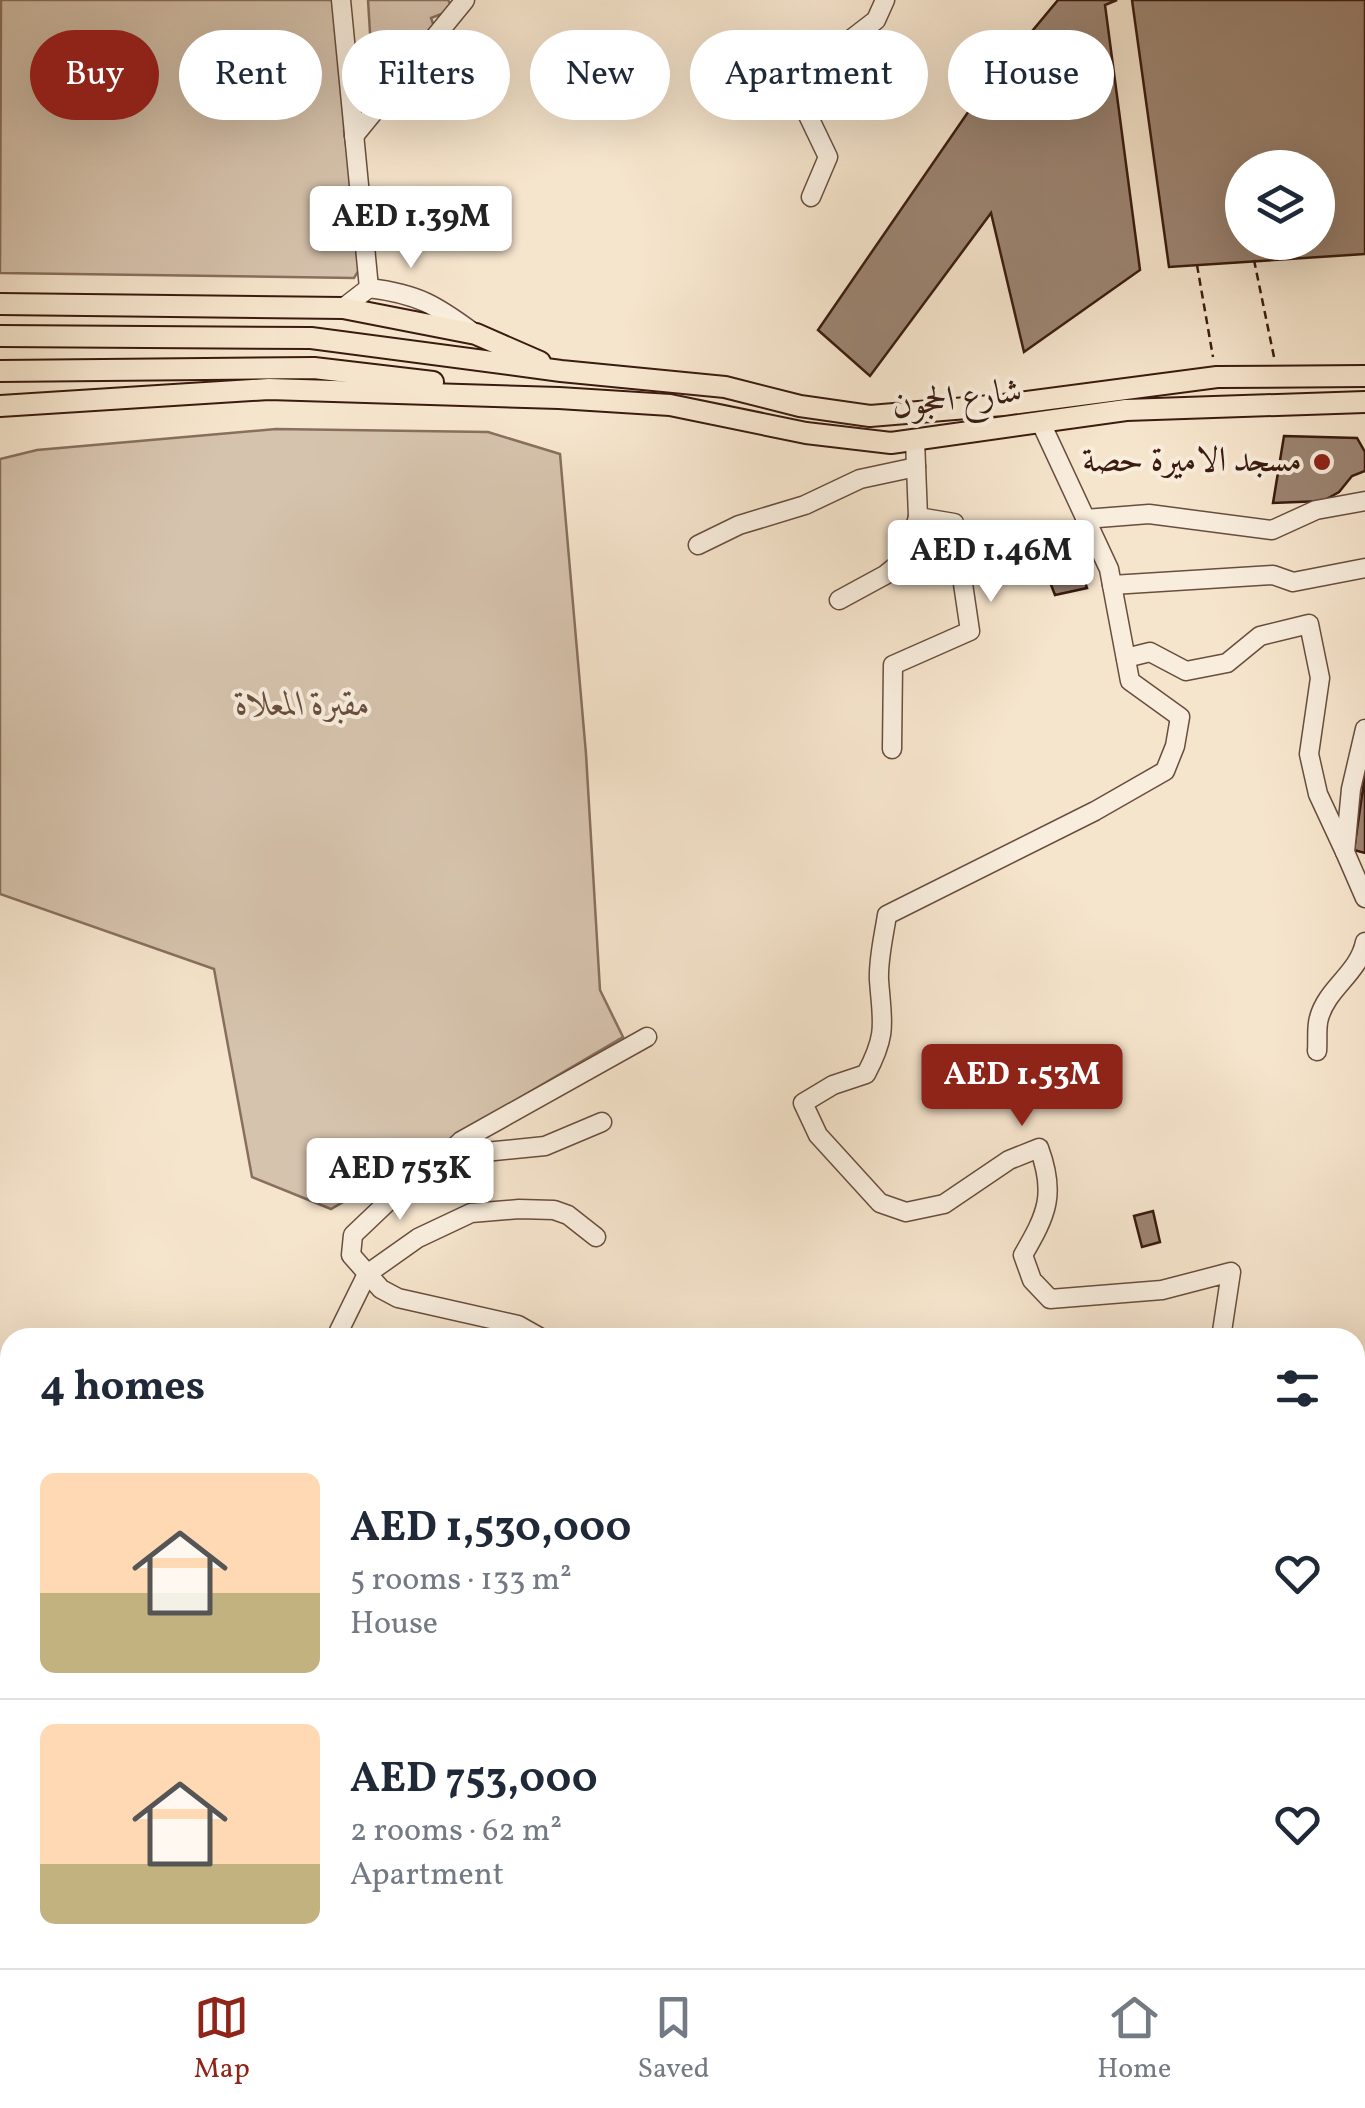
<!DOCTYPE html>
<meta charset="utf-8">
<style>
:root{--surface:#fff;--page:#f2f2f3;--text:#1f2937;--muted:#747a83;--line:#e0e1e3;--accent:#8f2418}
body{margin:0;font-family:Vollkorn,Amiri,serif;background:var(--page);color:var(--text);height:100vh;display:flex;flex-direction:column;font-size:38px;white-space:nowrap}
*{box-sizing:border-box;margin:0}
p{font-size:32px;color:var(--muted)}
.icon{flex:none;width:55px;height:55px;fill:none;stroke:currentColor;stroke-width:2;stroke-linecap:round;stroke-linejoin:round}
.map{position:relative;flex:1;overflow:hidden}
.side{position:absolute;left:0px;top:1328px;width:1365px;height:642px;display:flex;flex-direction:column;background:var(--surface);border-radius:30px 30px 0 0;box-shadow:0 10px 40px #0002}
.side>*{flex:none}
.top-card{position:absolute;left:30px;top:30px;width:1305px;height:90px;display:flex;gap:20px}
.fabs{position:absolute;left:1225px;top:150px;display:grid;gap:20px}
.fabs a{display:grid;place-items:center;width:110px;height:110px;border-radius:50%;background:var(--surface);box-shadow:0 10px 40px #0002;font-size:50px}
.price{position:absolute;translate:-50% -85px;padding:0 22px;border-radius:10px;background:#fff;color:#222;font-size:32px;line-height:65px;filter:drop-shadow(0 2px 5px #0008)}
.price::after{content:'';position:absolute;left:50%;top:60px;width:30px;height:22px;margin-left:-15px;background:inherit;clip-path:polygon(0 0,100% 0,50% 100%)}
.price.active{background:var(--accent);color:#fff}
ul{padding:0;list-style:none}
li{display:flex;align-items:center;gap:30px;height:250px;padding:0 40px}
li+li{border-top:2px solid var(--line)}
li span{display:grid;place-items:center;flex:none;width:280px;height:200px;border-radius:15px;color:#555}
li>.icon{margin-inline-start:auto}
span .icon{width:120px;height:120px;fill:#fffc;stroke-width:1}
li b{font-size:42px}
h2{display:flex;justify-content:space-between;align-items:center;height:120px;padding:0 40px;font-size:42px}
.chip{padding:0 35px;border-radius:45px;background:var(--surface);box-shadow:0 10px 40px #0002;font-size:35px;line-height:90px}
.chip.active{background:var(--accent);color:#fff}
.tabs{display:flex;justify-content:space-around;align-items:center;height:140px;border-top:2px solid var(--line);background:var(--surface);font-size:28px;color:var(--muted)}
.tabs a{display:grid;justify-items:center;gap:5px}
.tabs .active{color:var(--accent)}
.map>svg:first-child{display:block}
</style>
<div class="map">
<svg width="1365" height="1968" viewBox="0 0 1365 1968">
<rect width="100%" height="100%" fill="#f6e5cd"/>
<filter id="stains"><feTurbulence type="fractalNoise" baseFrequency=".002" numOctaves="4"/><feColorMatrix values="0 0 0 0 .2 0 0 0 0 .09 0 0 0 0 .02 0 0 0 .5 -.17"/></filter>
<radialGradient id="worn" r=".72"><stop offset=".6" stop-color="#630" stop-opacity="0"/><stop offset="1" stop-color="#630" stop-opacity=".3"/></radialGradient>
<g fill="#d6c3ad" stroke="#886f5e" stroke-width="2.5">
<polygon points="1,0 340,0 355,128 344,131 364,262 354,278 0,273"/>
<polygon points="368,0 448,0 454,9 431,18 437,35 401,49 407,68 393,73 390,81 373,82"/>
<polygon points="276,429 488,432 560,454 586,754 600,990 623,1037 331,1209 252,1177 214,969 0,894 0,459 37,450"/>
</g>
<g fill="#9c8472" stroke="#3a1b0f" stroke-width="2.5" fill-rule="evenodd">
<polygon points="1058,0 1117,0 1105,5 1140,270 1024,352 991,213 870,376 818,330 984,89"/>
<path d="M1132,0H1365V254L1169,267ZM1242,168H1318V242H1242Z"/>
<polygon points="1284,436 1357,438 1365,452 1365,471 1352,476 1339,492 1323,501 1273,503"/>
<polygon points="1080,567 1087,588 1055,595 1048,577"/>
<polygon points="1365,775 1365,853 1354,850"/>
<polygon points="1153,1211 1160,1242 1142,1247 1134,1216"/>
</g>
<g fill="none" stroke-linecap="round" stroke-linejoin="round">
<defs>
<g id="minor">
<polyline points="341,0 369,288"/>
<polyline points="354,136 465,0"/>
<polyline points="811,197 828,157 793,84 876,20 885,0"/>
<path d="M343,308L369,288C418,294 436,305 475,334"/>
<path d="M1041,423L1109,569L1130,681L1180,717L1175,746L1165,771L1095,811L887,915C884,935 878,959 879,980C882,1022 888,1033 866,1074L833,1085L803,1103L818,1135L880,1203L906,1212L944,1204L1009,1160L1039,1148C1056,1194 1047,1214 1023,1255L1032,1280L1050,1299L1162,1290L1231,1272L1221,1338"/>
<polyline points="1085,519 1149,514 1272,530 1316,510 1365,501"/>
<polyline points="698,545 739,525 805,505 860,479 916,467"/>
<polyline points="1112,585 1273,575 1293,582 1365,568"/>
<polyline points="839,600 885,575 906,558 918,517"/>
<polyline points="1126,658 1150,652 1186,671 1227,663 1260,636 1309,624 1320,678 1309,754 1318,794 1345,852"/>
<polyline points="1365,729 1351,789 1345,852 1365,898"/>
<polyline points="892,749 893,665 970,631 954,523 918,517 915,440"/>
<path d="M1317,1051C1318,1041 1316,1028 1319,1018C1327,988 1359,973 1365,942"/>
<polyline points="435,1166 461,1141 647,1037"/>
<polyline points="339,1331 367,1274 418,1238 471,1213 519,1209 554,1210 568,1215 596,1237"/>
<polyline points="541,1338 518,1325 398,1298 381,1289 351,1255 353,1235 395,1195 428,1174 475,1153 545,1146 602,1122"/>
<polyline points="1355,1469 1365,1469"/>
<polyline points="1355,1539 1365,1546"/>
<polyline points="1355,1639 1365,1637"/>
<polyline points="0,1650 10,1650"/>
<polyline points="1355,1764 1365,1762"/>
<polyline points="1355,1804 1365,1802"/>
<polyline points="1355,1933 1365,1929"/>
<polyline points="0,1950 10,1955"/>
<polyline points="22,1960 40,1968"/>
<polyline points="877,1960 884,1968"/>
<polyline points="913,1960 919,1968"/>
<polyline points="1063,1960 1068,1968"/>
<polyline points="593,1968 600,1960"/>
<polyline points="966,1968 985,1960"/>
<polyline points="1274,1968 1292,1960"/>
</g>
<g id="major">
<polyline points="0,304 343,308 476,334 540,362"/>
<polyline points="0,336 311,338 561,371 725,387 800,406 870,416 1003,405 1217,377 1365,376"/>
<polyline points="0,371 314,368 433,382"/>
<polyline points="0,406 269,389 559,398 670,405 806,433 891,443 1126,410 1365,402"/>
</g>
</defs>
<use href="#minor" stroke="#694e3e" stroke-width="21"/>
<use href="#major" stroke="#3a1b0f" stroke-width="24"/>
<g stroke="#3a1b0f" stroke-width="2.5" stroke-dasharray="8 5" stroke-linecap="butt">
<polyline points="1254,260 1274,357"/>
<polyline points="1197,265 1213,357"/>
</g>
<use href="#minor" stroke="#f9eede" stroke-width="18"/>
<use href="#major" stroke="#f6e5cd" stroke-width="20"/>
</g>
<circle fill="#8f2418" stroke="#f9eede" stroke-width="4" cx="1322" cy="462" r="10"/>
<g text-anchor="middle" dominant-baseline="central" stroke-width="8" stroke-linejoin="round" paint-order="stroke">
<g font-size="35" fill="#3a1b0f" stroke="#f9eede">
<text transform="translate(957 400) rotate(-7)">شارع الحجون</text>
</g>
<g font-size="35" fill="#3a1b0f" stroke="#f9eede" text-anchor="end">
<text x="1302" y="462">مسجد الاميرة حصة</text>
</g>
<g font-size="35" font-style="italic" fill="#694d3e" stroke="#f9eede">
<text x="303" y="706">مقبرة المعلاة</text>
</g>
</g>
<rect width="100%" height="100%" filter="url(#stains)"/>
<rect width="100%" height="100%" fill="url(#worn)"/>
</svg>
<div class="fabs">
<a><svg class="icon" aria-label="layers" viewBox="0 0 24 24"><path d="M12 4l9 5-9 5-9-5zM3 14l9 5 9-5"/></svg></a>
</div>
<b class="price" style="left:411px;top:271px">AED 1.39M</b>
<b class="price" style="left:991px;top:605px">AED 1.46M</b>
<b class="price active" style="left:1022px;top:1129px">AED 1.53M</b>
<b class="price" style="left:400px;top:1223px">AED 753K</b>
<div class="top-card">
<a class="chip active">Buy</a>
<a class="chip">Rent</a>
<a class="chip">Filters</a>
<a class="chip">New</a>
<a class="chip">Apartment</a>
<a class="chip">House</a>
</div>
<section class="side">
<h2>4 homes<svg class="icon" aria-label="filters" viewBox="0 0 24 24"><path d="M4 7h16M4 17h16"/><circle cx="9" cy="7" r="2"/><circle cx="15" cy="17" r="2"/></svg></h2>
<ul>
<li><span style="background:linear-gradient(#ffd9b3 60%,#c2b280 0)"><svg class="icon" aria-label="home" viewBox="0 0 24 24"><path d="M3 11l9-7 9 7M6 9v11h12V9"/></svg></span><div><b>AED 1,530,000</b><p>5 rooms · 133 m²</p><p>House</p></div><svg class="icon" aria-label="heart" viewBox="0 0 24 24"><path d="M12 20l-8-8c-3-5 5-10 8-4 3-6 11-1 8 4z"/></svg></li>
<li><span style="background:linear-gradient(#ffd9b3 70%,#c2b280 0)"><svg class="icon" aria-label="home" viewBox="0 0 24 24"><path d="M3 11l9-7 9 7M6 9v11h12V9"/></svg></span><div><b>AED 753,000</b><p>2 rooms · 62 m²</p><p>Apartment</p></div><svg class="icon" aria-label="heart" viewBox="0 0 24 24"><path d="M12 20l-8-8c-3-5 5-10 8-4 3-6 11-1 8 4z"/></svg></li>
</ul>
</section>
</div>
<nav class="tabs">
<a class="active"><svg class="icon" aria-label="map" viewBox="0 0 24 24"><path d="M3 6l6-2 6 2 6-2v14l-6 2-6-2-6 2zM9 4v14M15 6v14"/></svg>Map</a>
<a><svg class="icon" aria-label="saved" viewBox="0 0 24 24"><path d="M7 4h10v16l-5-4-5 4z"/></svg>Saved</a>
<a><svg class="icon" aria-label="home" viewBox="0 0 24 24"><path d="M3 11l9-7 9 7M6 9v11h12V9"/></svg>Home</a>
</nav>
